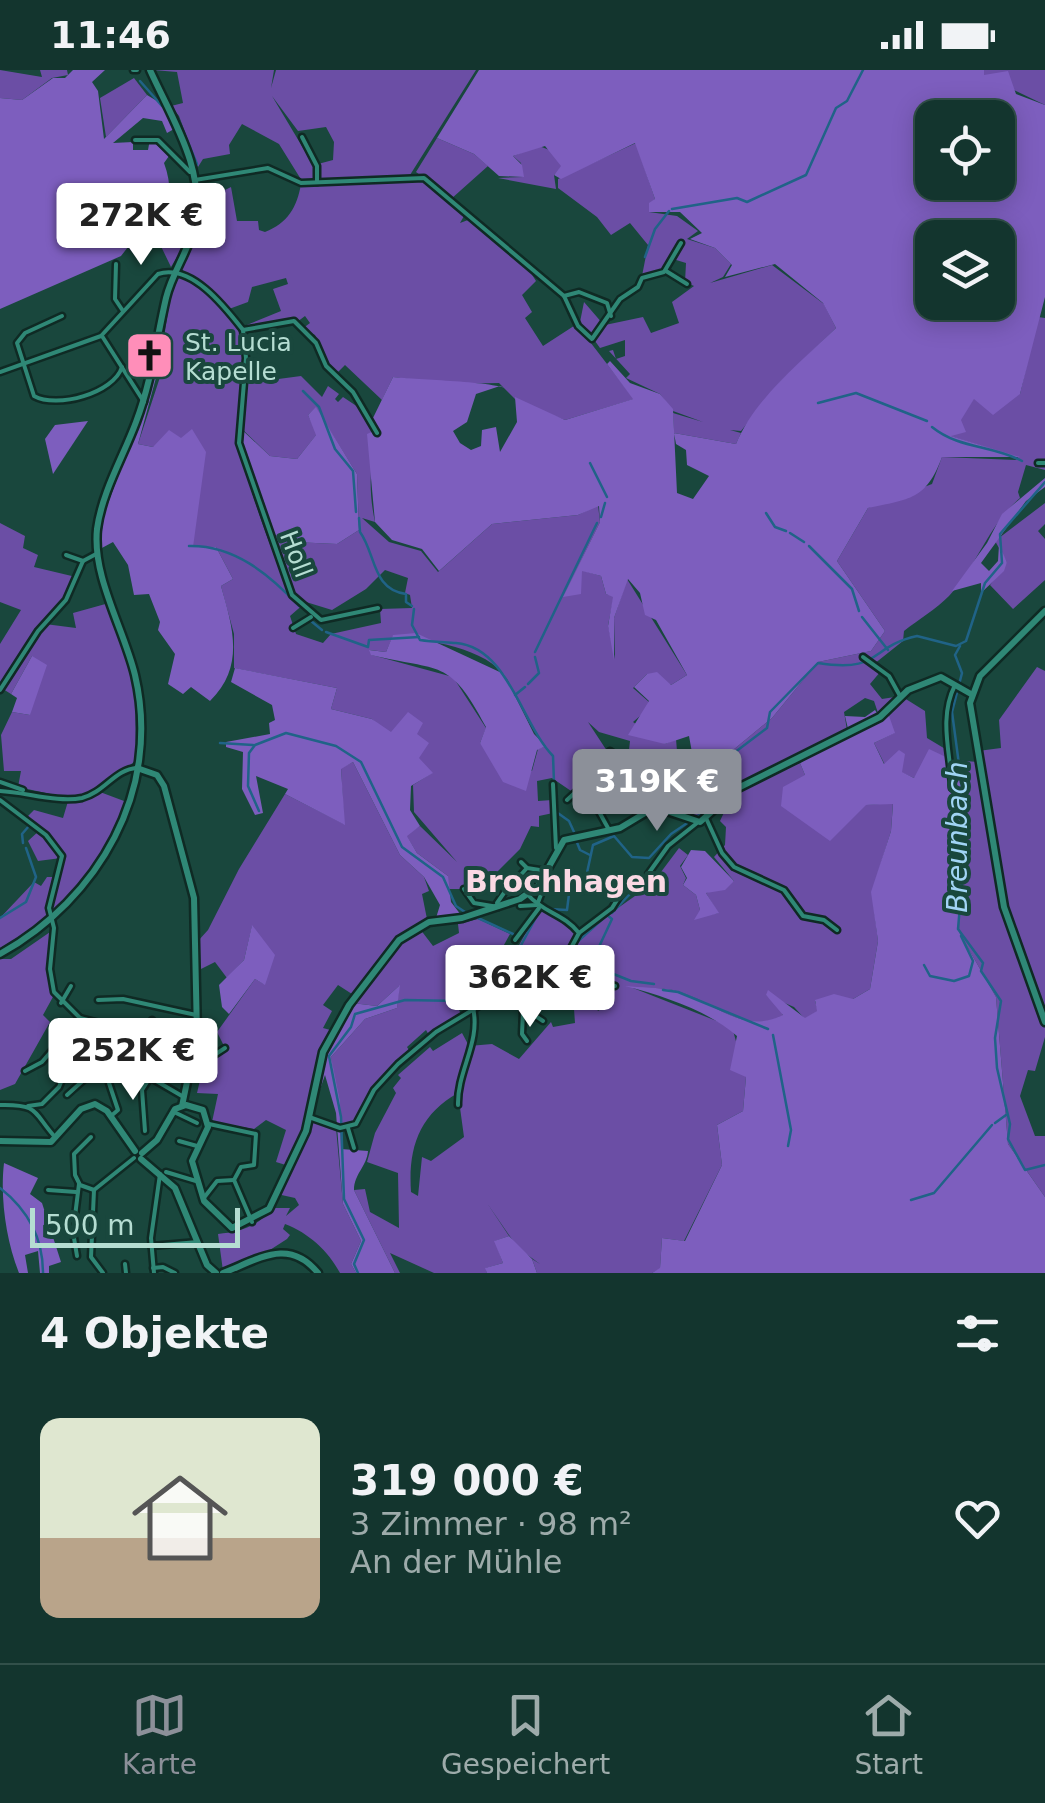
<!DOCTYPE html>
<html lang="de">
<meta charset="utf-8">
<style>
:root{--surface:#13352e;--page:#1c3d36;--text:#f1f3f6;--muted:#9dabaa;--line:#32504a;--accent:#8c9099}
body{margin:0;font-family:"DejaVu Sans",sans-serif;background:var(--page);color:var(--text);height:100vh;display:flex;flex-direction:column;font-size:38px;white-space:nowrap}
*{box-sizing:border-box;margin:0}
p{font-size:32px;color:var(--muted)}
.icon{flex:none;width:55px;height:55px;fill:none;stroke:currentColor;stroke-width:2;stroke-linecap:round;stroke-linejoin:round}
.map{position:relative;height:1203px;overflow:hidden}
.details{display:flex;flex-direction:column;background:var(--surface);flex:1}
.details>*{flex:none}
.controls{position:absolute;left:915px;top:30px;display:grid;gap:20px}
.controls a{display:grid;place-items:center;width:100px;height:100px;border-radius:20px;background:var(--surface);box-shadow:0 5px 25px #0003,0 0 0 2px var(--line);font-size:50px}
.scale{position:absolute;left:30px;bottom:25px;width:210px;box-sizing:border-box;padding-left:10px;border:5px solid #b5ddd2;border-top:0;font-size:28px;line-height:35px;white-space:nowrap;color:#b5ddd2;-webkit-text-stroke:8px #19473d;paint-order:stroke}
.price{position:absolute;translate:-50% -85px;padding:0 22px;border-radius:10px;background:#fff;color:#222;font-size:32px;line-height:65px;filter:drop-shadow(0 2px 5px #0008)}
.price::after{content:'';position:absolute;left:50%;top:60px;width:30px;height:22px;margin-left:-15px;background:inherit;clip-path:polygon(0 0,100% 0,50% 100%)}
.price.on{background:var(--accent);color:#fff}
ul{padding:0;list-style:none}
li{display:flex;align-items:center;gap:30px;height:250px;padding:0 40px}
li span{display:grid;place-items:center;flex:none;width:280px;height:200px;border-radius:20px;color:#555}
li>.icon{margin-inline-start:auto}
span .icon{width:120px;height:120px;fill:#fffc;stroke-width:1}
li b{font-size:42px}
h2{display:flex;justify-content:space-between;align-items:center;height:120px;padding:0 40px;font-size:42px}
.status{display:flex;justify-content:space-between;align-items:center;height:70px;padding:0 50px;background:var(--surface);direction:ltr}
.status svg{height:28px;fill:currentColor}
.dock{display:flex;justify-content:space-around;align-items:center;height:140px;border-top:2px solid var(--line);background:var(--surface);font-size:28px;color:var(--muted)}
.dock a{display:grid;justify-items:center;gap:5px}
.dock .on{color:var(--accent)}
.map>svg:first-child{display:block}
</style>
<div class="status"><b>11:46</b><svg viewBox="0 0 49 12"><path d="M0 12V9h3v3zM5 12V6h3v6zM10 12V3h3v9zM15 12V0h3v12zM26 1h20v11H26zM47 4h2v5h-2z"/></svg></div>
<div class="map">
<svg width="1045" height="1203" viewBox="0 0 1045 1203">
<rect width="100%" height="100%" fill="#19473d"/>
<g fill="#6b4ea5" fill-rule="evenodd">
<polygon points="0,0 42,7 40,0 67,0 68,5 52,8 22,30 0,28"/>
<polygon points="153,0 274,0 271,18 276,0 476,0 410,105 403,107 318,111 318,94 333,90 334,72 326,57 298,61 272,26 315,98 314,111 302,111 279,74 242,54 229,75 230,84 203,89 198,97 179,46 171,36 183,33 177,2"/>
<polygon points="984,0 1045,0 1045,35 983,5"/>
<polygon points="134,8 147,25 106,67 100,28"/>
<path d="M437,68L474,84L488,96L451,129L438,121L464,146L460,153L468,150L529,200L536,211L522,225L532,242L525,248L543,276L580,252L584,232L603,254L589,266L577,255L634,329L565,350L519,333L499,313L448,314L393,307L382,330L345,295L336,304L327,295L315,265L302,259L310,253L305,246L297,252L242,257L281,241L273,219L288,214L286,208L252,217L248,232L229,239L180,202L202,148L214,147L221,122L231,117L237,151H258L259,160L265,162C288,153 297,137 301,114C323,113 414,105 427,110L416,102Z"/>
<polygon points="636,73 655,129 649,142 677,146 698,161 687,169 715,178 731,194 723,207 710,213 772,195 824,234 836,258 780,312 741,361 730,360 741,363 736,374 674,363 673,343 703,352 673,341 660,324 626,308 630,304 609,281 613,280 616,289 625,286 625,270 600,278 595,271 605,255 643,247 651,263 679,253 672,232 694,216 685,212 686,193 673,189 663,200 642,206 648,175 630,153 611,165 597,147 558,118 558,109"/>
<polygon points="539,76 552,81 562,96 554,105 556,119 498,108 523,107 521,93 513,86"/>
<polygon points="194,133 187,170 171,197 156,166 161,167 169,149 169,135"/>
<path d="M179,205C200,213 234,238 242,260C251,284 239,334 238,361C238,390 280,513 299,535L272,471L337,474L359,460L357,404L316,338L308,345L317,364L297,389L270,386L241,358L242,314L301,306L322,327L328,316L339,324L335,329L338,332L343,327L364,341L377,360C370,391 368,420 375,452L362,448L389,472L421,481L438,502L492,454L578,445L598,435L600,452L564,526L581,500L601,506L606,524L614,526L608,555L615,589L614,548L627,509L687,605L671,615L647,604L633,618L649,632L646,641L633,652L665,674L676,669L678,693L693,688L710,699L772,648L818,592L871,581L885,561L837,491L868,438L932,414L942,387L1016,390L1018,387L950,366L974,328L1020,324L1038,247L1045,248V400L1026,395L1018,422L1020,428C989,454 977,496 949,526C936,539 918,550 904,561L903,571L874,594L881,601L870,614L882,629L901,626L925,641L927,668L947,680L948,689L914,708L885,695L874,673L894,663L880,649L874,631L865,628L844,642L847,660L761,709L800,693L805,705L866,735L893,733L891,761L872,822L878,871L870,919L853,929L815,931L818,941L805,949L794,937L766,925L781,937L783,946C740,966 713,929 673,920C661,918 646,918 633,918L732,957L746,1007L743,1041L717,1055L722,1095L684,1171L662,1168L660,1199L652,1203H537L532,1189L540,1194L518,1178L487,1133L509,1166L495,1171L503,1193L486,1198L487,1203H434L390,1183L400,1203H395L354,1120L365,1119L370,1142L399,1158L398,1103L367,1092L375,1063L396,1023L393,1018L401,1008L398,1005L430,977L433,981L462,963L469,976L492,974L519,989L551,952L553,957L575,953L574,939L594,934L598,941L615,930L588,883L572,879L581,864L652,814L679,778L688,785L680,796L686,808L683,815L696,825L700,840L709,845L718,843L706,823L734,811L714,787L725,775L726,757L720,751L727,736L721,732L700,750L674,740L676,729L685,730L686,703L677,705L673,694L651,702L648,692L629,680L630,671L599,662L588,652L607,681L592,706L574,723L552,708L537,711L538,731L552,730L553,743L539,746V757L531,756L520,779L470,829L465,819H448V806L417,783L406,765L420,756L457,792L414,742L413,715L432,703L372,649L331,639L337,618L234,598V564L221,516L233,509L216,477H193L181,368L153,377L138,374L164,295L160,293L170,229ZM385,500L408,508L405,523L410,525L412,538L380,539L381,553L331,564L323,573L296,564L290,546L306,532L332,540L366,519ZM393,566C427,570 487,577 507,609C520,632 528,657 546,676L538,679L532,701L480,673L486,658L453,607L372,585L370,580L386,582ZM458,1023L464,1067L431,1091L422,1087L418,1126L411,1122C408,1078 419,1045 458,1023Z"/>
<polygon points="1045,433 1045,454 1038,461 1045,469 1045,510 1013,539 990,515 1007,492 995,471"/>
<path d="M0,453L25,466L23,478L38,485L34,497L76,507C60,541 23,583 0,618V574L21,540L0,532Z"/>
<path d="M109,533L135,611L136,690L101,720L85,727L100,722L124,731L129,726C113,775 86,810 51,849L48,838V852L0,878V848L34,812L41,816L47,807H57L61,788L38,791L28,771L40,760L25,749L34,740L63,748L69,728L18,717L21,701H4L1,665L12,642L30,645L32,586L11,624L3,619L45,554L76,558L73,543Z"/>
<polygon points="1037,597 1045,601 1045,967 1035,1001 1028,1000 1020,1026 1035,1066 1045,1066 1045,1127 1008,1074 996,927 959,862 961,712 952,690 978,692 1003,843 1012,855 978,681 1001,678 999,650"/>
<polygon points="353,692 400,785 424,807 429,821 422,824 427,849 395,869 352,924 338,915 323,935 332,941 323,958 334,961 317,988 305,1061 289,1096 276,1092 286,1060 266,1050 254,1059 212,1052 218,1024 197,1023 204,993 226,980 217,962 255,909 264,914 252,856 244,890 227,908 215,892 197,901 198,871 208,860 239,799 285,724 344,754 341,698"/>
<path d="M539,839L559,845L577,863C558,912 496,908 457,936L461,944L430,967L426,960L407,977L410,982L371,1022L358,1051L342,1058L331,987L365,949L397,938L399,916L377,936L352,933L393,880L420,859L433,876L459,863L458,854L478,849L510,864L494,893L519,890L518,877Z"/>
<polygon points="53,860 49,898 54,925 43,945 50,952 15,1014 0,1020 0,889 11,889"/>
<path d="M310,1049L336,1058L343,1134L361,1171L351,1194L356,1203H340C329,1182 309,1163 285,1154L283,1159L290,1165L287,1169L259,1187L223,1201L218,1164C239,1162 256,1158 273,1138H290L286,1146L299,1135L295,1128L277,1124Z"/>
</g>
<g fill="#7d5ebe" fill-rule="evenodd">
<path d="M73,0H105L92,12L98,21L104,69L147,25L162,34L174,59L167,63L162,51L143,48L113,73L133,72V80H148L150,69L169,86L164,93C173,116 171,146 161,167L156,166L144,178L147,183L139,190L128,177L121,186L0,239V28L22,30L53,8H65Z"/>
<path d="M479,0H984V5L1008,1L1016,24L1045,35V227L1020,324L993,345L974,329L961,350L966,362L951,366L1020,387H942C926,430 910,429 868,438L837,491L885,561L871,581L818,592L772,648L710,699L693,688L689,666L665,674L628,665L649,631L634,617L647,604L657,602L671,615L687,605L656,550L645,545L640,523L628,509L614,548V590L608,556L613,527L606,524L601,506L582,501L581,524L563,527L600,452L599,436L578,445L492,454L439,501L422,479L392,470L375,452L367,364L376,360L372,350L393,307C417,310 496,311 510,320L500,316L476,324L467,352L453,361L460,373L471,380L481,376L482,360L496,357L500,382L517,352L515,327L565,350L633,329L607,294L610,291L630,313L660,324L673,339L677,423L693,429L709,406L687,395L686,380L676,374L674,363L736,374C755,328 801,292 836,258L823,233L775,194L725,207L732,195L715,178L690,169L702,163L680,142H649V133L655,129L635,73L561,109L554,105L561,96L545,76L513,86L522,95L524,107L499,106L474,84L437,68ZM932,48H998V112H932ZM932,168H998V232H932Z"/>
<path d="M160,293L138,374L153,377L169,360L181,368L192,359L206,382L193,477H216L233,509L221,516C233,558 245,597 210,631L191,617L183,624L168,614L175,584L158,560L160,552L149,524L134,525L128,495L113,472L100,479L104,444Z"/>
<polygon points="316,337 357,404 359,460 337,474 272,471 240,373 241,359 270,386 297,389 316,365 308,345"/>
<polygon points="88,351 53,404 45,369 55,355"/>
<polygon points="1045,408 1045,417 1026,431 981,493 989,501 998,491 999,475 1007,492 1004,501 981,523 981,513 952,521 987,473 1002,444"/>
<path d="M416,563L504,604L534,664L546,676L537,680L526,721L503,712L480,673L486,657C449,587 441,602 371,585L369,580L386,582L393,565Z"/>
<polygon points="32,586 47,595 30,645 12,642 17,628 11,624"/>
<polygon points="235,598 337,618 331,639 372,649 391,662 408,642 423,653 417,664 429,673 419,688 433,703 411,716 410,740 420,756 407,766 417,783 448,806 451,832 461,845 436,848 440,835 424,807 400,785 353,692 341,699 345,755 285,724 288,719 256,706 263,743 255,745 242,719 243,682 226,677 226,672 270,664 269,653 275,650 272,635 231,612"/>
<path d="M949,634L952,690L961,712L959,862L996,927L1008,1074L1045,1127V1203H652L660,1198L662,1168L685,1171L722,1095L717,1055L743,1041L746,1007L730,1000L737,966C708,941 667,927 625,916C641,918 658,917 673,920C713,929 740,966 783,945L766,925L768,920L805,948L817,941L815,930L834,924L853,929L870,919L878,871L871,822L891,761L893,734L866,735L830,771L781,736L783,717L805,705L800,693L849,663L845,646L865,647L875,640L880,648L888,643L895,663L874,673L884,694L899,680L905,684L902,702L914,708L929,679L948,688Z"/>
<polygon points="691,780 705,781 734,811 725,820 706,823 719,843 694,850 700,840 696,825 683,815 687,808 681,797"/>
<polygon points="252,855 275,885 265,915 255,909 229,944 222,937 219,915 244,890"/>
<path d="M400,915L397,938L365,949L331,987L340,1032L341,1079L368,1081C367,1096 354,1104 354,1120L395,1203H356L351,1194L361,1171L343,1134L336,1043L325,1005L311,1045L324,983L352,933L377,936Z"/>
<path d="M4,1093L38,1108L30,1124L42,1133L61,1192L49,1196V1203H40L38,1181L25,1185L28,1203H19C6,1170 0,1128 4,1093Z"/>
<polygon points="509,1166 532,1189 537,1203 487,1203 485,1198 503,1193 494,1171"/>
</g>
<g fill="none" stroke-linecap="round" stroke-linejoin="round">
<g stroke="#206387" stroke-width="2.5">
<polyline points="140,11 162,36"/>
<polyline points="178,49 197,94"/>
<polyline points="672,139 737,128 747,132 806,105 836,38 847,31 863,0"/>
<polyline points="645,187 655,159 669,141"/>
<polyline points="303,321 319,337 335,379 353,401 356,442"/>
<polyline points="818,333 856,323 927,351"/>
<path d="M932,357C959,379 992,375 1022,391"/>
<polyline points="590,393 607,427"/>
<polyline points="766,443 775,457 786,461"/>
<polyline points="601,447 605,433"/>
<path d="M359,448L360,462C376,484 372,520 406,524V532L412,536"/>
<polyline points="790,463 804,472"/>
<path d="M189,476C234,475 269,504 299,536"/>
<polyline points="809,476 852,519 859,541"/>
<path d="M414,539L412,555L420,570C433,572 445,572 456,573C508,577 522,655 553,686L554,712"/>
<polyline points="862,547 888,580"/>
<polyline points="311,551 322,560"/>
<polyline points="326,562 368,577 369,570 419,567"/>
<polyline points="960,576 955,585 962,603 952,642 962,717 953,776 962,812 958,859 983,893 981,901 1001,931 995,968 997,998 1010,1054 1008,1069 1025,1100 1045,1095"/>
<polyline points="535,582 597,453"/>
<polyline points="528,614 539,603 535,587"/>
<polyline points="515,625 525,617"/>
<polyline points="220,673 253,675"/>
<polyline points="555,716 556,729"/>
<polyline points="259,741 248,716 249,683 255,675 286,663 336,676 361,692 402,777 443,807 456,836 465,842"/>
<polyline points="555,741 569,751 574,762"/>
<polyline points="576,770 580,780 590,785"/>
<polyline points="23,773 22,764 29,756"/>
<path d="M549,839L567,840L569,824L585,812L593,775L614,766L632,787L649,788L671,764L705,741L696,700L718,695L767,658L770,642L818,593C882,603 868,577 917,566L956,576L966,571L985,513L1002,493L1000,464L1045,412"/>
<polyline points="612,843 630,824"/>
<polyline points="607,845 612,849 597,881 606,901 631,911 654,914"/>
<polyline points="0,848 26,832 36,807 26,778"/>
<polyline points="478,848 513,864"/>
<polyline points="576,873 607,845"/>
<polyline points="924,895 930,906 954,911 969,906 973,891 961,866"/>
<polyline points="513,911 535,906 569,882"/>
<polyline points="478,920 496,914"/>
<polyline points="663,920 678,922 768,959"/>
<polyline points="773,965 791,1060 788,1076"/>
<polyline points="995,1053 1006,1045"/>
<path d="M0,1118C28,1140 43,1167 43,1203"/>
<polyline points="911,1130 934,1123 992,1055"/>
<path d="M358,1203L354,1194L364,1170L344,1129L341,1047L329,986L351,957L355,944L405,930L458,931L476,921V911C492,900 497,889 518,893L519,879L541,838"/>
</g>
<defs>
<g id="street">
<polyline points="133,0 137,0"/>
<polyline points="302,67 317,96 317,112"/>
<polyline points="135,70 158,70 190,102"/>
<polyline points="195,110 268,98 301,113 424,108 564,226 578,256 592,269 620,229 638,217 642,208 664,202 681,173"/>
<polyline points="116,194 115,229 123,241"/>
<polyline points="666,201 687,214"/>
<polyline points="564,226 579,222 607,233 611,246"/>
<path d="M62,246L25,263L17,273L34,326C57,339 114,323 122,297"/>
<polyline points="243,260 246,288 239,373 292,525 321,550 378,538"/>
<polyline points="102,266 144,332"/>
<path d="M0,302L101,266L158,204C191,193 225,237 243,260L294,251L316,273L326,296L353,322L377,363"/>
<polyline points="1038,393 1045,393"/>
<polyline points="66,485 83,491"/>
<polyline points="293,558 311,547"/>
<polyline points="863,587 889,606 900,626"/>
<polyline points="0,620 38,561 66,530 83,491 98,483"/>
<polyline points="0,712 23,720"/>
<polyline points="553,714 556,778"/>
<polyline points="635,718 648,705 683,692"/>
<path d="M952,718C951,684 938,649 955,615"/>
<path d="M0,721C25,722 58,733 82,728C105,722 115,699 137,698"/>
<polyline points="576,722 597,738 608,758"/>
<polyline points="0,730 46,765 62,786 49,838 54,858 50,899 54,922 80,948 119,958 146,1005 182,1026"/>
<polyline points="567,730 592,707 610,681 619,687 648,739"/>
<polyline points="706,748 722,783 734,797 784,820 803,846 824,850 837,860"/>
<polyline points="521,792 527,798 546,801"/>
<polyline points="648,804 668,776 697,753"/>
<polyline points="517,809 527,798"/>
<polyline points="464,819 474,833 498,837"/>
<polyline points="497,833 506,820"/>
<polyline points="520,836 537,835 547,809"/>
<polyline points="579,863 612,838 622,822"/>
<polyline points="515,870 539,838"/>
<polyline points="572,906 615,916"/>
<polyline points="524,926 523,942 531,943 535,923"/>
<polyline points="98,930 123,929 196,945"/>
<polyline points="61,933 71,916"/>
<polyline points="523,942 522,964 527,971"/>
<polyline points="531,943 543,951"/>
<polyline points="152,950 175,971 195,976"/>
<polyline points="131,978 147,976 169,993"/>
<polyline points="193,991 205,991 225,978"/>
<polyline points="25,1001 42,992 80,948"/>
<polyline points="109,1013 118,1040 111,1046"/>
<polyline points="67,1025 87,1007 119,991 138,995"/>
<path d="M0,1035C39,1034 33,1042 54,1066"/>
<path d="M458,1035C457,1001 481,972 473,938"/>
<polyline points="28,1036 42,1034 59,1017 68,995 106,955"/>
<polyline points="174,1042 197,1053"/>
<path d="M309,1047L340,1058L356,1054L374,1020L398,994L436,962L504,921C531,917 542,931 571,909V878L579,863C564,844 544,843 528,825"/>
<polyline points="209,1054 256,1064 254,1095 241,1097 234,1110 252,1152"/>
<polyline points="348,1058 354,1078"/>
<polyline points="145,1061 142,1020 149,1009"/>
<polyline points="91,1067 74,1084 75,1105 80,1115 94,1120"/>
<polyline points="179,1071 197,1076"/>
<polyline points="166,1102 196,1111"/>
<polyline points="48,1120 76,1122"/>
<polyline points="203,1129 217,1111 234,1110"/>
<polyline points="151,1176 198,1172"/>
<polyline points="77,1186 73,1162 79,1114"/>
<polyline points="125,1194 126,1203"/>
<polyline points="153,1198 163,1197 175,1203"/>
<polyline points="103,1203 91,1187 94,1120 134,1088"/>
<polyline points="154,1203 151,1168 160,1104"/>
</g>
<g id="secondary">
<polyline points="1045,541 980,606 970,633 1004,837 1045,952"/>
<polyline points="137,698 157,705 164,716 194,828 197,964 182,1036"/>
<path d="M0,884C99,829 162,720 135,605C124,559 92,507 97,459C102,422 123,387 136,352C152,310 156,271 166,228C172,203 188,182 194,157C207,101 172,49 150,0"/>
<polyline points="0,1071 51,1072 81,1039 95,1034 107,1041 135,1081"/>
<polyline points="142,1083 157,1070 175,1039 186,1035 203,1040 208,1057 192,1091 204,1131 232,1158 269,1139 306,1061 323,982 349,935 399,870 429,852 462,848 520,829 538,816 564,770 620,758 655,737 700,752 738,718 880,647 908,620 941,607 971,624"/>
<polyline points="141,1089 175,1118 207,1195 216,1203"/>
<path d="M223,1203C259,1189 289,1167 318,1203"/>
</g>
</defs>
<use href="#street" stroke="#0f2a24" stroke-width="9"/>
<use href="#secondary" stroke="#0f2a24" stroke-width="11"/>
<use href="#street" stroke="#2f8876" stroke-width="4"/>
<use href="#secondary" stroke="#2f8876" stroke-width="6"/>
</g>
<defs>
<symbol id="church-square" viewBox="-11 -11 22 22"><rect x="-9" y="-9" width="18" height="18" rx="4" fill="#ff8eb9" stroke="#19473d"/><path d="M-1.2-6h2.4v3.5h3.3v2.4h-3.3V6h-2.4V-.1h-3.3v-2.4h3.3Z" fill="#111"/></symbol>
</defs>
<g fill-rule="evenodd">
<use href="#church-square" x="122" y="258" width="55" height="55"/>
</g>
<g text-anchor="middle" dominant-baseline="central" stroke-width="8" stroke-linejoin="round" paint-order="stroke">
<g font-size="25" fill="#b5ddd2" stroke="#19473d" text-anchor="start">
<text x="185" y="272">St. Lucia<tspan x="185" dy="29">Kapelle</tspan></text>
</g>
<g font-size="25" fill="#b5ddd2" stroke="#19473d">
<text transform="translate(296 484) rotate(69)">Holl</text>
</g>
<g font-size="28" font-style="italic" fill="#a1d4f5" stroke="#19473d">
<text transform="translate(957 767) rotate(-90)">Breunbach</text>
</g>
<g font-size="30" font-weight="bold" fill="#fbd9e4" stroke="#19473d">
<text x="566" y="811">Brochhagen</text>
</g>
</g>
</svg>
<div class="controls">
<a><svg class="icon" aria-label="locate" viewBox="0 0 24 24"><circle cx="12" cy="12" r="6"/><path d="M12 2v4M12 18v4M2 12h4M18 12h4"/></svg></a>
<a><svg class="icon" aria-label="layers" viewBox="0 0 24 24"><path d="M12 4l9 5-9 5-9-5zM3 14l9 5 9-5"/></svg></a>
</div>
<div class="scale">500 m</div>
<b class="price" style="left:141px;top:198px">272K €</b>
<b class="price on" style="left:657px;top:764px">319K €</b>
<b class="price" style="left:530px;top:960px">362K €</b>
<b class="price" style="left:133px;top:1033px">252K €</b>
</div>
<section class="details">
<h2>4 Objekte<svg class="icon" aria-label="filters" viewBox="0 0 24 24"><path d="M4 7h16M4 17h16"/><circle cx="9" cy="7" r="2"/><circle cx="15" cy="17" r="2"/></svg></h2>
<ul>
<li><span style="background:linear-gradient(#dfe7d0 60%,#b9a48a 0)"><svg class="icon" aria-label="home" viewBox="0 0 24 24"><path d="M3 11l9-7 9 7M6 9v11h12V9"/></svg></span><div><b>319 000 €</b><p>3 Zimmer · 98 m²</p><p>An der Mühle</p></div><svg class="icon" aria-label="heart" viewBox="0 0 24 24"><path d="M12 20l-8-8c-3-5 5-10 8-4 3-6 11-1 8 4z"/></svg></li>
</ul>
</section>
<nav class="dock">
<a class="on"><svg class="icon" aria-label="map" viewBox="0 0 24 24"><path d="M3 6l6-2 6 2 6-2v14l-6 2-6-2-6 2zM9 4v14M15 6v14"/></svg>Karte</a>
<a><svg class="icon" aria-label="saved" viewBox="0 0 24 24"><path d="M7 4h10v16l-5-4-5 4z"/></svg>Gespeichert</a>
<a><svg class="icon" aria-label="home" viewBox="0 0 24 24"><path d="M3 11l9-7 9 7M6 9v11h12V9"/></svg>Start</a>
</nav>
